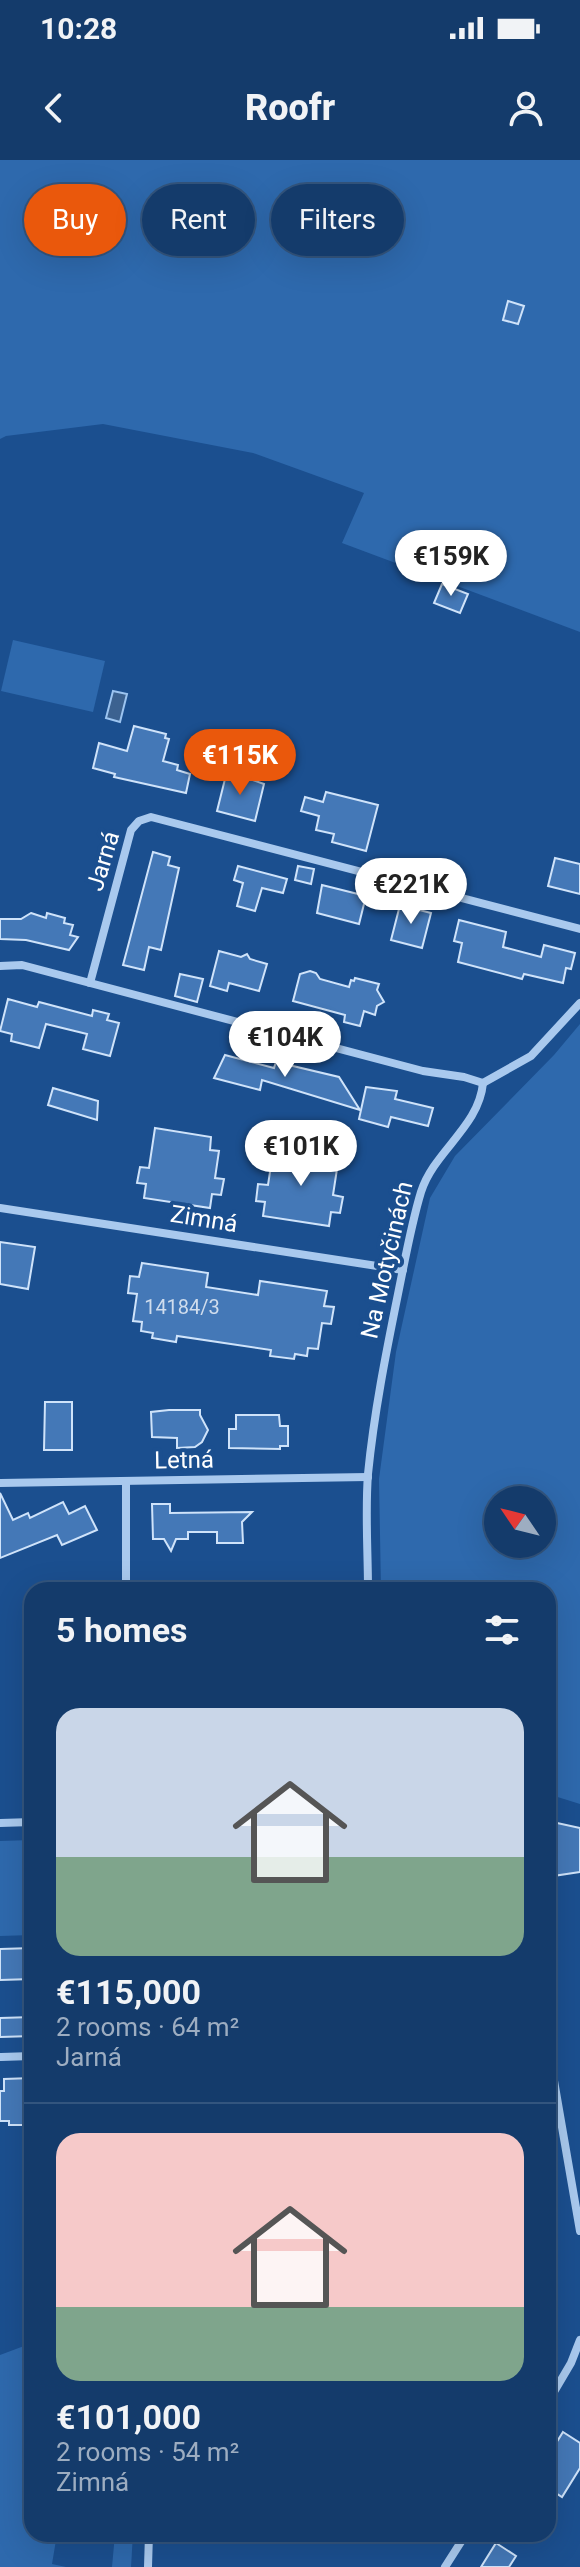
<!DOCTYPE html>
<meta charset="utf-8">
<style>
:root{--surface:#143b6b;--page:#214673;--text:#f1f3f6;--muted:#9dadc1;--line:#33557e;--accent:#ea580c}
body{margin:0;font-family:Roboto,sans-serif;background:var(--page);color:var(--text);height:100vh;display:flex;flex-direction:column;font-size:30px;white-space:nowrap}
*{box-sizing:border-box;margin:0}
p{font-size:26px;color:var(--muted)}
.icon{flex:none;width:44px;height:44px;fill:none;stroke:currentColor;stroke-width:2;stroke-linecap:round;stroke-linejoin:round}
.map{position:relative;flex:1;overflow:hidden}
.side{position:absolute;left:24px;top:1422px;width:532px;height:960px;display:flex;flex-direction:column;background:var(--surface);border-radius:24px;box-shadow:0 8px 32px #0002,0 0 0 2px var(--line)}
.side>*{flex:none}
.top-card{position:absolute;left:24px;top:24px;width:532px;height:72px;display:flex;gap:16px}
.needle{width:52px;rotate:305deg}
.controls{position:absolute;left:484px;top:1326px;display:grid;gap:16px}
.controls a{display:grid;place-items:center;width:72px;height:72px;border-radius:50%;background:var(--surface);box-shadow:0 8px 32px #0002,0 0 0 2px var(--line);font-size:40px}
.price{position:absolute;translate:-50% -68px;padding:0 18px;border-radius:28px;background:#fff;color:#222;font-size:26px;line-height:52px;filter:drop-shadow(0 2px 4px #0008)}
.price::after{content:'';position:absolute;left:50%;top:48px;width:24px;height:18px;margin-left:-12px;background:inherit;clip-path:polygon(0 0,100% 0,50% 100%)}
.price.current{background:var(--accent);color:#fff}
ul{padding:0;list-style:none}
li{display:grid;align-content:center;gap:16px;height:424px;padding:0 32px}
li+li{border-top:2px solid var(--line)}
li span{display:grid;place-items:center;height:248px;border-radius:24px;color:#555}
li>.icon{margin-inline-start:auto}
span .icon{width:144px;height:144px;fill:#fffc;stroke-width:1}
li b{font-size:34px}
h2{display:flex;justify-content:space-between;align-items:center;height:96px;padding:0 32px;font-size:34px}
.tag{padding:0 28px;border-radius:36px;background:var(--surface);box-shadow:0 8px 32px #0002,0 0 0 2px var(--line);font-size:28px;line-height:72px}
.tag.current{background:var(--accent);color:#fff}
.status{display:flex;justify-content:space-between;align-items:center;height:56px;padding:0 40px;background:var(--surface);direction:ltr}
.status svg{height:22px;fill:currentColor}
header{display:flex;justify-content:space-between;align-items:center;height:104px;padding:0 32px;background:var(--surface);font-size:36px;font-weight:800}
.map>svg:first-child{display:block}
</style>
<div class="status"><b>10:28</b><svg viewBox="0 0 49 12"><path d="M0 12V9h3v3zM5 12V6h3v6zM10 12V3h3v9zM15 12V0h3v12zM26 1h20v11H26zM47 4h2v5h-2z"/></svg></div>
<header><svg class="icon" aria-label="back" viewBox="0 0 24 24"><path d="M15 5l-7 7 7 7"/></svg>Roofr<svg class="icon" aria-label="person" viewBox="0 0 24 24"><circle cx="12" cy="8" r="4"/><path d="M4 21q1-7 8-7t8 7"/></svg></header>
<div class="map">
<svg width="580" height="2407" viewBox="0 0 580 2407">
<rect width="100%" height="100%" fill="#1b4f8f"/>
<g fill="#2e69ad" fill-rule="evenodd">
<polygon points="0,0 580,0 580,472 342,383 364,333 253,293 103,264 6,276 0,279"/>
<polygon points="13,480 105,501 93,552 1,531"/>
<path d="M580,864V1644L548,1634V1430H381L379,1319L396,1192L430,1038L455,996L554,895ZM498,1340H542V1384H498Z"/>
<polygon points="32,1680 32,1775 0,1776 0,1681"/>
<polygon points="32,2183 32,2374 57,2374 52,2404 66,2407 0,2407 0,2195"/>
<polygon points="115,2374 133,2374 131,2407 112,2407"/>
</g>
<polygon fill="#3c6290" stroke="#9cc4f0" stroke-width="2" points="113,531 127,534 120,562 106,558"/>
<g fill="#4478b7" stroke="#cfe3fa" stroke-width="2">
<polygon points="508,141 524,146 518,164 503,160"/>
<polygon points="442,424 468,434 460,453 434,443"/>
<polygon points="134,566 166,574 165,578 169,579 163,601 178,605 177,610 190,614 186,633 114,617 115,614 93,608 99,583 127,591"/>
<polygon points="227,611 264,624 255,661 217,651"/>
<polygon points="326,632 378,645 366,691 332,682 334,674 316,670 319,656 301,651 305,637 323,642"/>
<polygon points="153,692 170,697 168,705 179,708 161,790 149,787 144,810 123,805"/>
<polygon points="555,698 580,704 580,734 548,726"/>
<polygon points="238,706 287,719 283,733 262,728 255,751 237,746 243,723 234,720"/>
<polygon points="298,706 314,709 311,724 295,720"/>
<polygon points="322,725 366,736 359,764 317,753"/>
<polygon points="400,745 431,753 422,788 391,780"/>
<polygon points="31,753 46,758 47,753 65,758 64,763 73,765 70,775 78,777 69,790 26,780 0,779 0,759 21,759"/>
<polygon points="459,760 506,772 503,787 541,797 544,785 575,793 571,809 566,808 563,823 524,814 522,819 458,802 462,783 454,781"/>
<polygon points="219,791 241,797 247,794 250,799 267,804 259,831 229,823 227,831 210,826"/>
<polygon points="310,811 316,813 320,819 349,827 351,820 354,821 355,818 379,824 377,830 384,842 377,846 375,855 364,851 360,866 344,862 345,855 293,841 300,814"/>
<polygon points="180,814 203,819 197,842 175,836"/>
<polygon points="8,839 37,847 39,842 92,856 93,850 109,854 107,860 119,863 110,896 83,889 87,874 46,864 39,888 11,881 12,874 0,871"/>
<polygon points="225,895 274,908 276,902 339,917 360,950 262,920 260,930 214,918"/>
<polygon points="366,927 397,931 395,939 433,948 428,966 391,957 388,967 359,959"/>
<polygon points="53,928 98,941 97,960 48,945"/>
<polygon points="155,968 211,977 210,990 219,991 215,1018 224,1019 221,1035 212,1034 210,1048 144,1038 146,1024 137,1023 140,1007 149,1008"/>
<polygon points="283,987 319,992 318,997 330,999 328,1007 337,1009 333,1035 343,1037 340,1053 331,1052 329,1066 263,1056 265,1042 256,1041 258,1024 268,1025 272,999 281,1000"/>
<polygon points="0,1082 35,1087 28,1129 0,1124"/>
<polygon points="142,1103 208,1113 206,1127 258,1135 260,1121 327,1131 324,1146 334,1147 331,1164 322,1163 318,1189 308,1188 307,1196 295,1194 294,1199 270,1196 271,1190 177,1176 176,1182 152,1178 153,1173 141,1171 142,1162 133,1161 137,1134 128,1133 130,1116 139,1117"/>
<polygon points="45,1242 72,1242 72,1290 44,1290"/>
<polygon points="169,1250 200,1250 200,1255 208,1270 202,1282 195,1287 177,1288 177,1278 152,1277 151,1252"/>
<polygon points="236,1255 279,1255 280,1266 288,1266 288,1286 280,1286 280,1289 229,1288 229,1269 236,1269"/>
<polygon points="0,1333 13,1360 28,1353 30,1358 63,1342 69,1354 85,1346 97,1370 62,1385 57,1375 0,1398"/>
<polygon points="152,1344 170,1344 170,1353 252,1352 242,1362 243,1383 217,1383 217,1372 188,1372 188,1379 176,1379 171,1391 164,1379 153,1379"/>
<polygon points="548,1661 580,1668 580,1712 553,1716 548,1690"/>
<polygon points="32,1788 32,1819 0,1820 0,1789"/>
<polygon points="32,1857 32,1876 0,1877 0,1858"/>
<polygon points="32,1918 32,1965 9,1965 9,1961 0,1961 0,1931 4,1931 4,1919"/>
<polygon points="563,2272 580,2283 580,2308 562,2337 548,2328 548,2296"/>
<polygon points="496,2383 516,2396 509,2407 481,2407"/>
</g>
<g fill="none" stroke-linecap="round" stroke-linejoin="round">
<g stroke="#a9c9ee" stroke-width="8">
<polyline points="0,806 22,805 423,911 464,917 483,923"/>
<polyline points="90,823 131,670 139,661 151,657 580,769"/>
<polyline points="483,923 531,896 580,843"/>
<polyline points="0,1048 403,1110"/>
<polyline points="126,1321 126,1430"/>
<polyline points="0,1323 368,1317"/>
<path d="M368,1430C368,1392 365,1352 368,1314C374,1253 386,1193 398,1134C405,1100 411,1065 421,1032C434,991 479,967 483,923"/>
<polyline points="0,1663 32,1662"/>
<polyline points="548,1886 580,2071"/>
<polyline points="1,1897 32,1896"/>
<polyline points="548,2242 571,2203 580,2180"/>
<polyline points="148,2407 149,2374"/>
<polyline points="445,2407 466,2374"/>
</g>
</g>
<g text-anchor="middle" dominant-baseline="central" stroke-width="8" stroke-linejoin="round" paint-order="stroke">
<g font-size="20" fill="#d0dded">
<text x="182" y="1147">14184/3</text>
</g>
<g font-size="24" fill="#fff" stroke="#1b4f8f">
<text transform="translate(103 701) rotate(-73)">Jarná</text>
<text transform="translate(204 1059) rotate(9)">Zimná</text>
<text transform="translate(387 1100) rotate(-77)">Na Motyčinách</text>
<text transform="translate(184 1300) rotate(-1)">Letná</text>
</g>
</g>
</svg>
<div class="controls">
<a><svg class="needle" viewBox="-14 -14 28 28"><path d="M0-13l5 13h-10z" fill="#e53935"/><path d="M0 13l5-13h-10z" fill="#9dadc1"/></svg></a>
</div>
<b class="price" style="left:451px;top:438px">€159K</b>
<b class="price current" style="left:240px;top:637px">€115K</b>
<b class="price" style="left:411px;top:766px">€221K</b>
<b class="price" style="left:285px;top:919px">€104K</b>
<b class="price" style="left:301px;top:1028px">€101K</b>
<div class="top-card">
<a class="tag current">Buy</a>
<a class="tag">Rent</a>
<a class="tag">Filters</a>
</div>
<section class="side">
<h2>5 homes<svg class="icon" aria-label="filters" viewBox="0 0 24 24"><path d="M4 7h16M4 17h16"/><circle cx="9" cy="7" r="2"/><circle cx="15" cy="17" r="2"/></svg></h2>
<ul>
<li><span style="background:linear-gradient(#c9d6e8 60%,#7fa58c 0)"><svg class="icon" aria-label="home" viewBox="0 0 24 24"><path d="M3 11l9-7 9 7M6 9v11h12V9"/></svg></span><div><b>€115,000</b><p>2 rooms · 64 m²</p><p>Jarná</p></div></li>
<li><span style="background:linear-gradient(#f6c9c9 70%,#7fa58c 0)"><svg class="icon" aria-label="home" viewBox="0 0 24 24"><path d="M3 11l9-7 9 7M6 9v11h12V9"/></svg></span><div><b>€101,000</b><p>2 rooms · 54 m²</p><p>Zimná</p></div></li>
</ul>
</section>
</div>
